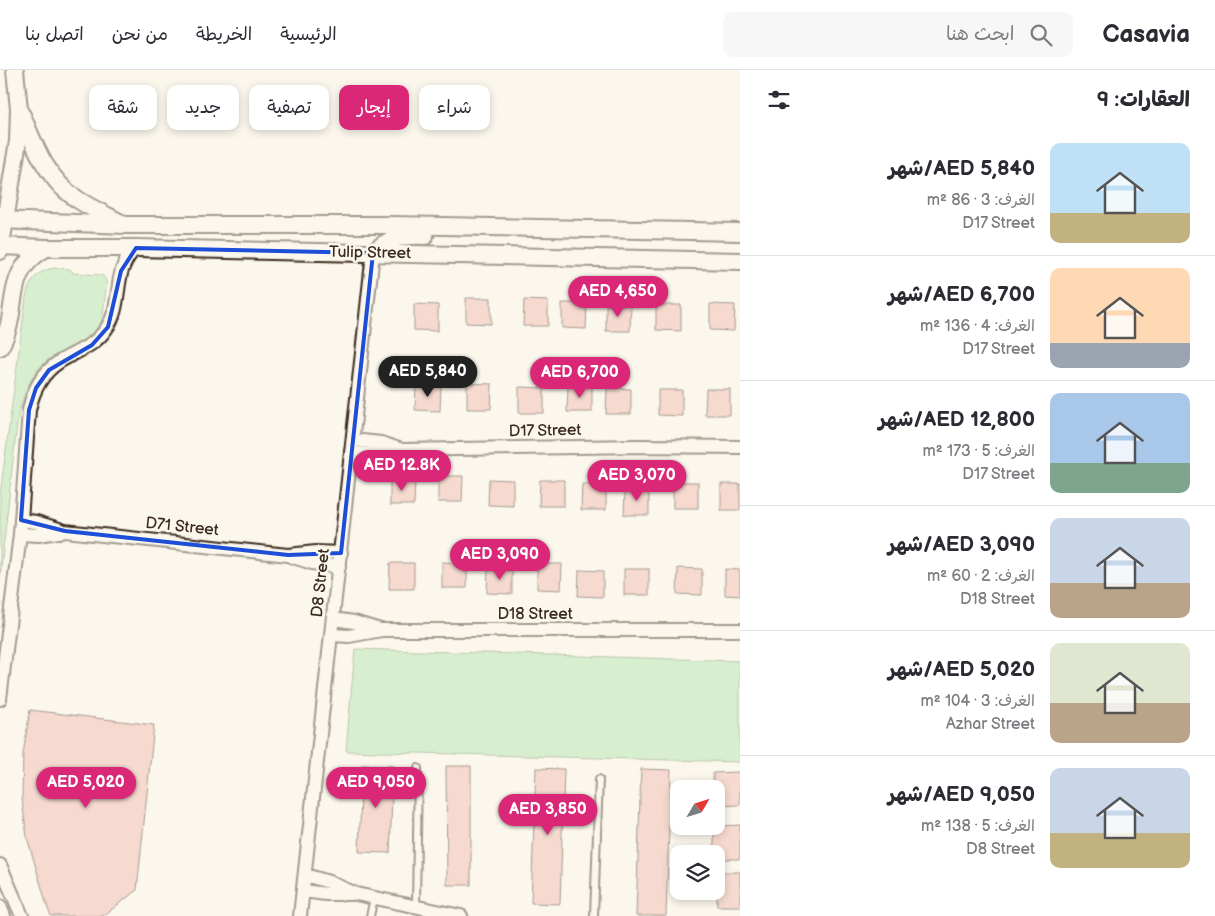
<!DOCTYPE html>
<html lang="ar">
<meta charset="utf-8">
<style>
:root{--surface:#fff;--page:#f7f7f7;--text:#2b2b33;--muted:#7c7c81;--line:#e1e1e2;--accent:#db2777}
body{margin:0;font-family:"Balsamiq Sans","Playpen Sans Arabic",sans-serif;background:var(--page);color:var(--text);direction:rtl;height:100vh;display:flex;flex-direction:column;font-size:19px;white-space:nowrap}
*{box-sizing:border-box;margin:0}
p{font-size:16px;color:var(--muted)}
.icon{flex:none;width:28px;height:28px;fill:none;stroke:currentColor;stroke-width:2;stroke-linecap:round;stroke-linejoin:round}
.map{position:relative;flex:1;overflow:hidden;direction:ltr}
.side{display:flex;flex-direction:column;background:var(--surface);width:475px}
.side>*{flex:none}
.guide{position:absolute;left:15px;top:15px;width:475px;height:45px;direction:rtl;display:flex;gap:10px}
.needle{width:32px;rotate:52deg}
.controls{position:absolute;left:670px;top:710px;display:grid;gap:10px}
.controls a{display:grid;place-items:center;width:55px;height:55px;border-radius:10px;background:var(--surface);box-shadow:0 2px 8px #0003;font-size:25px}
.price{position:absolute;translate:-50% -42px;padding:0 11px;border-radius:18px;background:var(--accent);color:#fff;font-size:16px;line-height:32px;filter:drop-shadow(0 1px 2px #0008)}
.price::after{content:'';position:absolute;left:50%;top:30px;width:15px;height:11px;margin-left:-8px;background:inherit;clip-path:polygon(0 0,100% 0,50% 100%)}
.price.selected{background:#222;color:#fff}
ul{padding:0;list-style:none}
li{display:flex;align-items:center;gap:15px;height:125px;padding:0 25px}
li+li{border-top:1px solid var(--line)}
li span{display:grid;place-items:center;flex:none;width:140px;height:100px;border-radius:10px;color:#555}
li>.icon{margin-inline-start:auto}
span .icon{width:60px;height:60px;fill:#fffc;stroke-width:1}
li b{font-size:21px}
h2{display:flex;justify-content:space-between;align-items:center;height:60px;padding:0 25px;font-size:21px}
.chip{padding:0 18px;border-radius:10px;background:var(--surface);box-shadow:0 2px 8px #0003;font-size:18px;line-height:45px}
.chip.selected{background:var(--accent);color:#fff}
header{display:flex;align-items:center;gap:30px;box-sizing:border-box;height:70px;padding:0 25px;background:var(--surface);border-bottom:1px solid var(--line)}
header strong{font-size:24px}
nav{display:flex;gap:28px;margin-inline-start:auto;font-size:18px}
.search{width:350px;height:45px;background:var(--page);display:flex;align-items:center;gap:12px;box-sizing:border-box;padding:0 18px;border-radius:10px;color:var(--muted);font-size:19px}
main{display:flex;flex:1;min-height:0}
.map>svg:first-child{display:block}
</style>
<header>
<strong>Casavia</strong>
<div class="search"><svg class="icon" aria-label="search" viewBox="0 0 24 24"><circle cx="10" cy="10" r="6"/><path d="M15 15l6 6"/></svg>ابحث هنا</div>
<nav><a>الرئيسية</a><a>الخريطة</a><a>من نحن</a><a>اتصل بنا</a></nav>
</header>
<main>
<section class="side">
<h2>العقارات: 9<svg class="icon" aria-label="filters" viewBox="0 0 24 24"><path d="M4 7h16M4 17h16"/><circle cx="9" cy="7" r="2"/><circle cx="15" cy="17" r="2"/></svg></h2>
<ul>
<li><span style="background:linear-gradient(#bfe0f5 70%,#c2b280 0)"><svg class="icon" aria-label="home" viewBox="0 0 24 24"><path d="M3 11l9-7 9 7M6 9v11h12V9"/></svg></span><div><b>AED 5,840/شهر</b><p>الغرف: 3 · 86 m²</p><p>D17 Street</p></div></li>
<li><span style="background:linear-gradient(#ffd9b3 75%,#9aa5b1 0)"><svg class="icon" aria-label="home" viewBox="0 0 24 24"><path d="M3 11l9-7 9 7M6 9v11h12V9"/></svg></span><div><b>AED 6,700/شهر</b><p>الغرف: 4 · 136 m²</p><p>D17 Street</p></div></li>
<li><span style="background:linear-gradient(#a9c7e8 70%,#7fa58c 0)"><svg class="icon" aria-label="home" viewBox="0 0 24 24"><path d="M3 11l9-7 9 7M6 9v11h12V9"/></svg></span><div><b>AED 12,800/شهر</b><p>الغرف: 5 · 173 m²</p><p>D17 Street</p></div></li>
<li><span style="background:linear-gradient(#c9d6e8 65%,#b9a48a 0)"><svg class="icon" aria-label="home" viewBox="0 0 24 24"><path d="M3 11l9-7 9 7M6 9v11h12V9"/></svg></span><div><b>AED 3,090/شهر</b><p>الغرف: 2 · 60 m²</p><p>D18 Street</p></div></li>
<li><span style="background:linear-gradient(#dfe7d0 60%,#b9a48a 0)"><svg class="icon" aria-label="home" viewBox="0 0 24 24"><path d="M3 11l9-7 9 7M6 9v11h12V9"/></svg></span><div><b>AED 5,020/شهر</b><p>الغرف: 3 · 104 m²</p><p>Azhar Street</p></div></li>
<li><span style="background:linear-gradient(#c9d6e8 65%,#c2b280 0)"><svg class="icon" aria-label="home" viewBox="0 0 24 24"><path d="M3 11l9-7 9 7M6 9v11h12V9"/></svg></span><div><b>AED 9,050/شهر</b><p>الغرف: 5 · 138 m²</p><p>D8 Street</p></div></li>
</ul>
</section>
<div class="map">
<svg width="740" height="846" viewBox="0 0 740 846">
<rect width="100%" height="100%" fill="#fbf7ec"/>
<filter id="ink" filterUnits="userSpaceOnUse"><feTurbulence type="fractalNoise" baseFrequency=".02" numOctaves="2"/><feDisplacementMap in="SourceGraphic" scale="10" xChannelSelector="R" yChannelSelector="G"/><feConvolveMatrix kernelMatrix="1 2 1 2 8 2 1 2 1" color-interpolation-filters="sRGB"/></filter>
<g filter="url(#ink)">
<g fill="#aae4a9" stroke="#728764">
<path d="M54,198L70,199L73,203L102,205C109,211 106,219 105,227C104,234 104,243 102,250C91,277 59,277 41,296C28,311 23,327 18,346L0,507V425L26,227C30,210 37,201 54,198Z"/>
<polygon points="355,579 740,591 740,692 346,681"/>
</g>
<g fill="#f0b5ae" stroke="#3b2a1e">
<polygon points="466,228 491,228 491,254 466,253"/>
<polygon points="524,230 548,231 548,256 523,256"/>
<polygon points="562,233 587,233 586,259 562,258"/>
<polygon points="414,234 438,235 438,261 414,260"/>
<polygon points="710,234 735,235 734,261 710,260"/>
<polygon points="606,235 631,235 630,261 606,261"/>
<polygon points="656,235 681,235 681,261 656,260"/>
<polygon points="467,313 492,314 491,339 467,339"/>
<polygon points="416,314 441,315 440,341 415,340"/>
<polygon points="568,316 592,316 592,342 567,342"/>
<polygon points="519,317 544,318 544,343 519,343"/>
<polygon points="607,318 631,319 631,344 606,344"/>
<polygon points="706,319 730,319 730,345 705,345"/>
<polygon points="658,320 682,320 682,346 658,345"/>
<polygon points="438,406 463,406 462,432 438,432"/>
<polygon points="390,409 415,410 414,435 390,435"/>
<polygon points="489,409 513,410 513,436 488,435"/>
<polygon points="540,410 564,410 564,436 539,436"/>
<rect x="673" y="412" width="25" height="26"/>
<polygon points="582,414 606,414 606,440 581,440"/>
<rect x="721" y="414" width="19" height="26"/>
<polygon points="625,419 649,419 649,445 624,445"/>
<polygon points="442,492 467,493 467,518 442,518"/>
<polygon points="390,493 414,493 414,519 389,519"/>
<polygon points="537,494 562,494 561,520 537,519"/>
<polygon points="488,497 512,498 512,524 487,523"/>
<polygon points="678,498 702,499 702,525 677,524"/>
<rect x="624" y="499" width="25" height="26"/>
<polygon points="725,499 740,500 740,526 725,525"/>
<polygon points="579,500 603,501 603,527 578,526"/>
<polygon points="30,640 154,655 137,820 103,846 51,846 48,839 27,767 22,729 23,684"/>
<polygon points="362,695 393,696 390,783 359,782"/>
<polygon points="446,696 471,696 471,815 447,815"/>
<polygon points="536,698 564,699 560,834 531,833"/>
<polygon points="641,699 671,700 666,846 636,846"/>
<polygon points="740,702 740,735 716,736 716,719 713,719 713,703"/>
<polygon points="740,755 740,789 716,789 716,784 714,784 714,756"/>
<rect x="717" y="802" width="23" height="34"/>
</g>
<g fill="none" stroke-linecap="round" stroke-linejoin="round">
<defs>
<g id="service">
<polyline points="416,836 418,698"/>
<polyline points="370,846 374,828"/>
<polyline points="594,846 599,709"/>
</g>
<g id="minor">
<polyline points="353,370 381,373 402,380"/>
<polyline points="351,383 376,384 402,380 638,376 740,377"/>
<polyline points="21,450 36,452 62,460"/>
<polyline points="20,464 38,465 65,461 288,485 316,482 341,483"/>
<polyline points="290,486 312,493 339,497"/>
<polyline points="333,549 354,552 380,560"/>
<polyline points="332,565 349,566 382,560 740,560"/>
<path d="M0,629L20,464L29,340C33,321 42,303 59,292C76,281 94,277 106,259C125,233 110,202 136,178"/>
<polyline points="0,795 22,846"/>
<polyline points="305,805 329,812 356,824 461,846"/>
<polyline points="303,821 326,824 351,824"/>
<polyline points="0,836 4,846"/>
<polyline points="300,846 373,183"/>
</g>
<g id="tertiary">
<path d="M22,45C35,77 48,112 80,131C93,139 108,146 121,153"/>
<polyline points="0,150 126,155 393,155 740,162"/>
<polyline points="0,176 46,178 136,178 740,191"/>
<polyline points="0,181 18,71 19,39 15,0"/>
<path d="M373,183C388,167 404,165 425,166"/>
<path d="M0,277C22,240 0,204 46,178"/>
</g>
</defs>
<use href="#service" stroke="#3b2a1e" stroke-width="10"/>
<use href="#minor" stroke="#3b2a1e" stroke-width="16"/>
<use href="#tertiary" stroke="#3b2a1e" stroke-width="20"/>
<use href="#service" stroke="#fbf7ec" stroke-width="6"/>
<use href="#minor" stroke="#fbf7ec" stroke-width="12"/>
<use href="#tertiary" stroke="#fbf7ec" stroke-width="16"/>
</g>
</g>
<path d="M0 0H740V846H0ZM136,178L373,183L341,483L288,485L65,461L21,450L29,340L36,318L49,300L92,275L108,257L121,201Z" fill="#fbf7ec" fill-opacity=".55" fill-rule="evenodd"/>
<path fill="none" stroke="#1d4ed8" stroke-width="4" stroke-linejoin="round" d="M136,178L373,183L341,483L288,485L65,461L21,450L29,340L36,318L49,300L92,275L108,257L121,201Z"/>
<g text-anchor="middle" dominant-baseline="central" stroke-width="5" stroke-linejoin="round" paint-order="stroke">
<g font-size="16" fill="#3b2a1e" stroke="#fbf7ec">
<text transform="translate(370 183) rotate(1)">Tulip Street</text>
<text transform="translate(545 361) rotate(-1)">D17 Street</text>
<text transform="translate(182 457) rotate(6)">D71 Street</text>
<text transform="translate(321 513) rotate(-84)">D8 Street</text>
<text x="535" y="544">D18 Street</text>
</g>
</g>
</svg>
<div class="controls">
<a><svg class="needle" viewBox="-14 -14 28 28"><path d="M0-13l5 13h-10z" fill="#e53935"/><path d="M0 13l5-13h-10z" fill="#7c7c81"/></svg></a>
<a><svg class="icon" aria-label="layers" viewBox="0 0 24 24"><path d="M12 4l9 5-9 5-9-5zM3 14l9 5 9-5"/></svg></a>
</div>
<b class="price" style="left:618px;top:248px">AED 4,650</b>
<b class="price selected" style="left:428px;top:328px">AED 5,840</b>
<b class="price" style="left:580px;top:329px">AED 6,700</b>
<b class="price" style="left:402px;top:422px">AED 12.8K</b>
<b class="price" style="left:637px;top:432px">AED 3,070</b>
<b class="price" style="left:500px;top:511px">AED 3,090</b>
<b class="price" style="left:86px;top:739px">AED 5,020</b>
<b class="price" style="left:376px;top:739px">AED 9,050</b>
<b class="price" style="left:548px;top:766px">AED 3,850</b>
<div class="guide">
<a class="chip">شراء</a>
<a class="chip selected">إيجار</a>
<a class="chip">تصفية</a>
<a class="chip">جديد</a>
<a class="chip">شقة</a>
</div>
</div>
</main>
